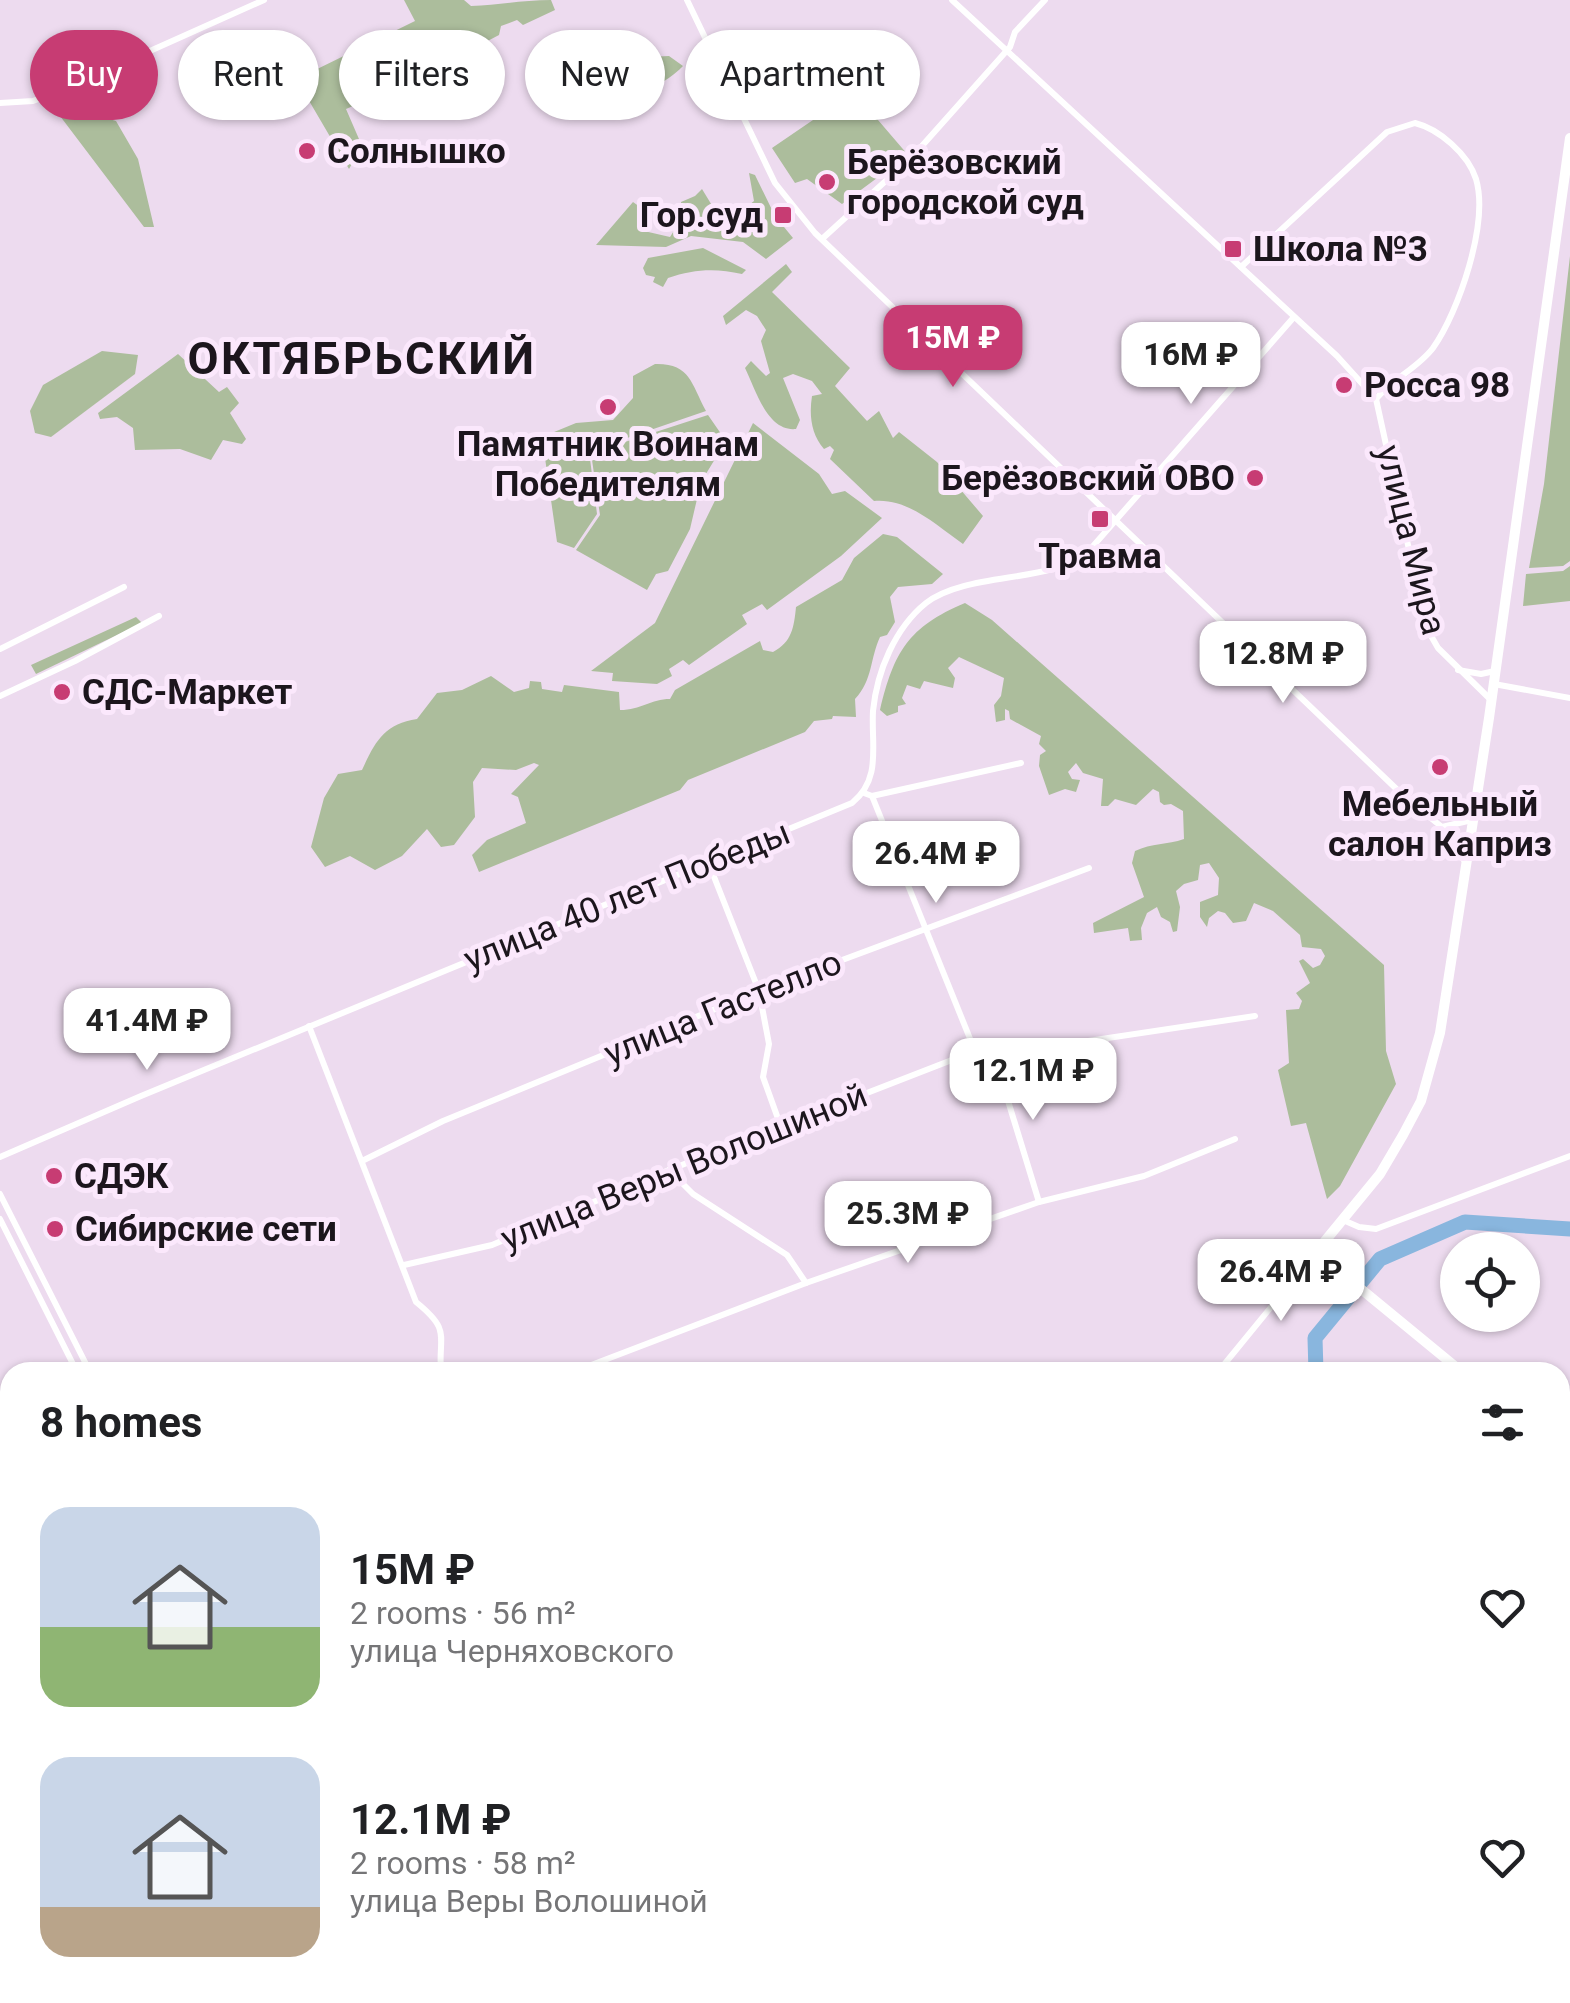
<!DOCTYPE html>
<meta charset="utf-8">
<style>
:root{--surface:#fff;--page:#f2f2f2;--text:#202124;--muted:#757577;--accent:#c73c73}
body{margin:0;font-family:Roboto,sans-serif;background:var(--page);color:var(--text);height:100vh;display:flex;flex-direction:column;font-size:38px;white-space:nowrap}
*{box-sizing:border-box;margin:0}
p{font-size:32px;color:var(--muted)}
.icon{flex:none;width:55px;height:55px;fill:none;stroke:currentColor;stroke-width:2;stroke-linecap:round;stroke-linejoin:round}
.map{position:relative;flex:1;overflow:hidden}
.sheet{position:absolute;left:0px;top:1362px;width:1570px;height:642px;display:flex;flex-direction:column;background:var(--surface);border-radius:30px 30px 0 0;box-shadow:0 2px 8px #0004}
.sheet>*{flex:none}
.top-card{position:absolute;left:30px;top:30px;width:1000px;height:90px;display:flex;gap:20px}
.buttons{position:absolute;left:1440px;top:1232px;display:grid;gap:20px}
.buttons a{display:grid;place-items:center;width:100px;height:100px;border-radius:50%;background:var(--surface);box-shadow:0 2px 8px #0004;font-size:50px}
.price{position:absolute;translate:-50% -85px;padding:0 22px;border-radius:20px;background:#fff;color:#222;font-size:32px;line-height:65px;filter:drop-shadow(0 2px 5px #0008)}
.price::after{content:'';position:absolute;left:50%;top:60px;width:30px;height:22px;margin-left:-15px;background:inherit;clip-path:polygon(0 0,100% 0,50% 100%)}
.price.active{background:var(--accent);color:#fff}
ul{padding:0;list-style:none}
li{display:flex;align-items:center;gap:30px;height:250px;padding:0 40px}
li span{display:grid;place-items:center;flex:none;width:280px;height:200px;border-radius:30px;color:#555}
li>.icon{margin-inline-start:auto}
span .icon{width:120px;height:120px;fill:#fffc;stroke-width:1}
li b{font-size:42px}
h2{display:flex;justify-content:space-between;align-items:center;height:120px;padding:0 40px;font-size:42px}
.chip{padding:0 35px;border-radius:45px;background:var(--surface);box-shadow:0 2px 8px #0004;font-size:35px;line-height:90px}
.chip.active{background:var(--accent);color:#fff}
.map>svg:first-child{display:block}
</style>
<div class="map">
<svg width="1570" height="2003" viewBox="0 0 1570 2003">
<rect width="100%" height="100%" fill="#eddbef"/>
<g fill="#acbd9c">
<path d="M404,0H464L471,6C499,5 523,0 551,0L555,10L523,25L517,20L501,26L499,35L421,76L410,68L387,79L388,91L346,109L362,146L349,169L308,99L305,75L415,21Z"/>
<path d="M669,56L683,66C663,88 612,107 583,108L626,58Z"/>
<polygon points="854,92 908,155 842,204 807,179 795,183 772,148"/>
<polygon points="82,97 96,115 116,121 138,159 154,227 144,227 57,112"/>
<polygon points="749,173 755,175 775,216 793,238 766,259 743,242 691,236 666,247 596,245 633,202 644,210 644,231 670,237 682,218 681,202 695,196 702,189 716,212 739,213 754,201"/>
<path d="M703,248L746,270L742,274C716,268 694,269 668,278L663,287L653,282L655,277L646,275L643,268L648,258Z"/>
<polygon points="1570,256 1570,561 1563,566 1529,568 1544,484"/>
<path d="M786,264L792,272L772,292L850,368L835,386L867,421L879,411L893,438L899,432L937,462L983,516L963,544C936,525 908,498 874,501L830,459L834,450L830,446L824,449C811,434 809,415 812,396L822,394L812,381L793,374L783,378L800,420L796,429C767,432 756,390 745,368L751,361L766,376L770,373L761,341L766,330L757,316L746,310L726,325L723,316Z"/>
<polygon points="102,351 138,355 135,374 51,437 35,433 30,411 43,385"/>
<polygon points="178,354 219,392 227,387 239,403 230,413 246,439 242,444 223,440 211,460 180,449 135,450 133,428 117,417 100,419 98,413"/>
<path d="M655,364C690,363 691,383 706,411L589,451L597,514L574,548L557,542L542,437L576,423L613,420L633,398V376Z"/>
<polygon points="708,415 726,441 701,482 690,529 668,571 656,574 647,590 576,550 600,515 591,453"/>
<polygon points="753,423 819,474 832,494 845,491 882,518 841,556 767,610 762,604 742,615 747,624 689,665 683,660 669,669 672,676 657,684 612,681 613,673 591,671 655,623"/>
<path d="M883,534L897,537L943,574L932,584L898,587L890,597L895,622L887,635L880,637C870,658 873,680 855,699L856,717L833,716L832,719L814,721L805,732L688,780L680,790L479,872L472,855L487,840L526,823L518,797L511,794L539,765L534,763L516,770L482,768L473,782L475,817L454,845L441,847L427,829L402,856L375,870L350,856L325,867L311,847L324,798L338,774L362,770C375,742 384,724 417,719L437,693L462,690L491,676L514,692L529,688L530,681L541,682L542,689L562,692L564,685L619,692L620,710C641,710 651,699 670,699L675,690L760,641L763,650L773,652C792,642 794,627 796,607L842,580L854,558Z"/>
<polygon points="1570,566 1570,601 1523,606 1526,574 1563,571"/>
<path d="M965,603L992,620L1384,965L1386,1051L1396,1084L1340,1186L1327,1199L1306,1123L1291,1126L1278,1070L1289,1063L1286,1010L1299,1009L1302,1001L1296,993L1310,983L1299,961L1303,959L1313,968L1320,965L1325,956L1321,949L1302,947L1300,935L1273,911L1254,903L1246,921L1233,923L1225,913L1218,911L1209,918L1207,927L1200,917V902L1218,895L1219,878L1209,863L1200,865L1198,880L1184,884L1176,891L1180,907L1177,931L1173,932L1170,922L1161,917L1157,907L1147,913L1141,928L1142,940L1130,941L1128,928L1094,933L1093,923L1144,897L1132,863L1135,851C1152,843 1167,845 1184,839L1183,811L1171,804L1164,805L1160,802L1159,792L1153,789L1136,805L1115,799L1108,806H1101L1103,779L1083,773L1076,763L1068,772L1072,779L1080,780L1076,792L1065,789L1049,795L1039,766L1040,755L1046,751L1039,744L1041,736L1010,719L1009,711L1005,709V720L996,722L994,705L1001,696L1004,678L959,657L948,668L955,678L953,688L924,681L920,689L907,685L902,698L906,704L898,706V712L887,716L880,710C894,652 908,627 965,603Z"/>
<polygon points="136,617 142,623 36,674 31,665"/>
</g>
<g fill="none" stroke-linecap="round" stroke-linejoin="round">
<g stroke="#89b6de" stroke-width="15">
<polyline points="1316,1372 1315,1338 1380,1259 1465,1222 1570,1229"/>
<polyline points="1319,2003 1333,1995"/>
</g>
<g stroke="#fff" stroke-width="6">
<polyline points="687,0 775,183 815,233 1408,800 1442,827 1472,820"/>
<polyline points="952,0 1337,356 1376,399 1426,627 1438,648 1491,700"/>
<polyline points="0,103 33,101 65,89 264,0"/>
<polyline points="822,239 913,156 1010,47 1015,32 1045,0"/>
<path d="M1241,267L1387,132L1415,123C1439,129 1468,154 1476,179C1489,223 1459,311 1433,348C1418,368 1392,379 1376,399"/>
<polyline points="0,649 124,587"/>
<polyline points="1458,670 1481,674 1495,671"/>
<polyline points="1494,684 1570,698"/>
<polyline points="0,696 75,661 159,616"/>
<polyline points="864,793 872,796 975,1051"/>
<polyline points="872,796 1021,763"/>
<polyline points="1442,828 1466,863"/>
<polyline points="709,864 759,991 769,1044 763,1077 781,1127"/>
<path d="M309,1026L416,1302C452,1331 438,1335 441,1372"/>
<polyline points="994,1055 1039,1202"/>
<path d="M0,1157L141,1096L852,803C882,779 871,745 873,711C877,671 895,628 926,603C957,579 1015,580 1052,569C1064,566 1076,559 1087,553L1294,317"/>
<polyline points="362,1161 443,1121 759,991 1089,868"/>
<polyline points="669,1170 693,1194 787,1255 806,1283"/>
<polyline points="0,1194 90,1372"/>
<polyline points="0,1219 77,1372"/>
<polyline points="1343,1220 1359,1227 1376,1229 1570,1156"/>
<polyline points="404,1265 492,1245 669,1170 975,1051 994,1055 1255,1016"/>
<polyline points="573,1372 806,1283 1039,1202 1144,1176 1235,1139"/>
<polyline points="1218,1372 1316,1252"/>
<polyline points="0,1930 10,1917"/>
<polyline points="359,1995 367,2003"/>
<polyline points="414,1995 420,2003"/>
<polyline points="522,2003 522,1995"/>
<polyline points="587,2003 588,1995"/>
<polyline points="650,2003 650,1995"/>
<polyline points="712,2003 713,1995"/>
<polyline points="901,2003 902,1995"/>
<polyline points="974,2003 975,1995"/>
<polyline points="1120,2003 1123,1995"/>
</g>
<g stroke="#fff" stroke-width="10">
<polyline points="1462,1372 1316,1252 1380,1174 1403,1135 1421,1101 1440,1033 1489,718 1570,138"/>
<polyline points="1560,1454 1570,1463"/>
</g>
<g stroke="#736874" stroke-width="2.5" stroke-dasharray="5 10" stroke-linecap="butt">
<polyline points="1560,1719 1570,1703"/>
<polyline points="1485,2003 1485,1995"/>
</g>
</g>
<g fill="#c73c73" stroke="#fbe8fc" stroke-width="4">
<circle cx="307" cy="151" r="10"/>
<circle cx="827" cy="182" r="10"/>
<rect x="773" y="205" width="20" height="20" rx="5"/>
<rect x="1223" y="239" width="20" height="20" rx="5"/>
<circle cx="1344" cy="385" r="10"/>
<circle cx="608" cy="407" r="10"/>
<circle cx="1255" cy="478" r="10"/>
<rect x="1090" y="509" width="20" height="20" rx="5"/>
<circle cx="62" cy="692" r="10"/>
<circle cx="1440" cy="767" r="10"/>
<circle cx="54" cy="1176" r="10"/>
<circle cx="55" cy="1229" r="10"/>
</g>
<g text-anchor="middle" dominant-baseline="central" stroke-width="10" stroke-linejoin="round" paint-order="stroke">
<g font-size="35" font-weight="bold" fill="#1c161d" stroke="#fbe8fc" text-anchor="start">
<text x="327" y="151">Солнышко</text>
<text x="847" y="162">Берёзовский<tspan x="847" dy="40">городской суд</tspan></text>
<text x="763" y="215" text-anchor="end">Гор.суд</text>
<text x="1253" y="249">Школа №3</text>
<text x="1364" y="385">Росса 98</text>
<text x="608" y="444" text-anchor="middle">Памятник Воинам<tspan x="608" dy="40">Победителям</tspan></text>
<text x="1235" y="478" text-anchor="end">Берёзовский ОВО</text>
<text x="1100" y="556" text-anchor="middle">Травма</text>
<text x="82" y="692">СДС-Маркет</text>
<text x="1440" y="804" text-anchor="middle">Мебельный<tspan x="1440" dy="40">салон Каприз</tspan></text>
<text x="74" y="1176">СДЭК</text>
<text x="75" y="1229">Сибирские сети</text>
</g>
<g font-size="35" fill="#1c161d" stroke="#fbe8fc">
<text transform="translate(1411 540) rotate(76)">улица Мира</text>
<text transform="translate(627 896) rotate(-22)">улица 40 лет Победы</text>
<text transform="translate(723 1008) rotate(-22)">улица Гастелло</text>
<text transform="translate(684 1167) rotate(-22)">улица Веры Волошиной</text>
</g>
<g font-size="45" font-weight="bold" letter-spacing="2.5" fill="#1c161d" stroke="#fbe8fc">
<text x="362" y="358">ОКТЯБРЬСКИЙ</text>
</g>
</g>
</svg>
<div class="buttons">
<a><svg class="icon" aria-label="locate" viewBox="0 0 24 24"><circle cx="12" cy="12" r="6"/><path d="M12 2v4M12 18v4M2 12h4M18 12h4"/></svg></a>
</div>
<b class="price active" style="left:953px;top:390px">15M ₽</b>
<b class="price" style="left:1191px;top:407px">16M ₽</b>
<b class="price" style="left:1283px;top:706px">12.8M ₽</b>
<b class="price" style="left:936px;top:906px">26.4M ₽</b>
<b class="price" style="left:147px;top:1073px">41.4M ₽</b>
<b class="price" style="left:1033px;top:1123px">12.1M ₽</b>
<b class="price" style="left:908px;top:1266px">25.3M ₽</b>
<b class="price" style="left:1281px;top:1324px">26.4M ₽</b>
<div class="top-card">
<a class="chip active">Buy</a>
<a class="chip">Rent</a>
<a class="chip">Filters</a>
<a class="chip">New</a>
<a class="chip">Apartment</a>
</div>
<section class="sheet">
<h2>8 homes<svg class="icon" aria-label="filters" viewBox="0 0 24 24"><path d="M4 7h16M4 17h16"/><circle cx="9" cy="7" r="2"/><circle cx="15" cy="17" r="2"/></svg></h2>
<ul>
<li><span style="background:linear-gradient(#c9d6e8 60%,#8fb573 0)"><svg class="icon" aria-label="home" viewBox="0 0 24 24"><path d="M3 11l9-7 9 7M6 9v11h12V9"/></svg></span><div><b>15M ₽</b><p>2 rooms · 56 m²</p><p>улица Черняховского</p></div><svg class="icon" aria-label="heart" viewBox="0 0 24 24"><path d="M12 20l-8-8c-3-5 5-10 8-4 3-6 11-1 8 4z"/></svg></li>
<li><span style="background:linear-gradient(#c9d6e8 75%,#b9a48a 0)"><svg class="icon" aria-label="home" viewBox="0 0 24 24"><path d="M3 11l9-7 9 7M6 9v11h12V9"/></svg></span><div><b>12.1M ₽</b><p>2 rooms · 58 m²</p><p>улица Веры Волошиной</p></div><svg class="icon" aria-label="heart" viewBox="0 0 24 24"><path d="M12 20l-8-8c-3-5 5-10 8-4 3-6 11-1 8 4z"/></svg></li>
</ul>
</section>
</div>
